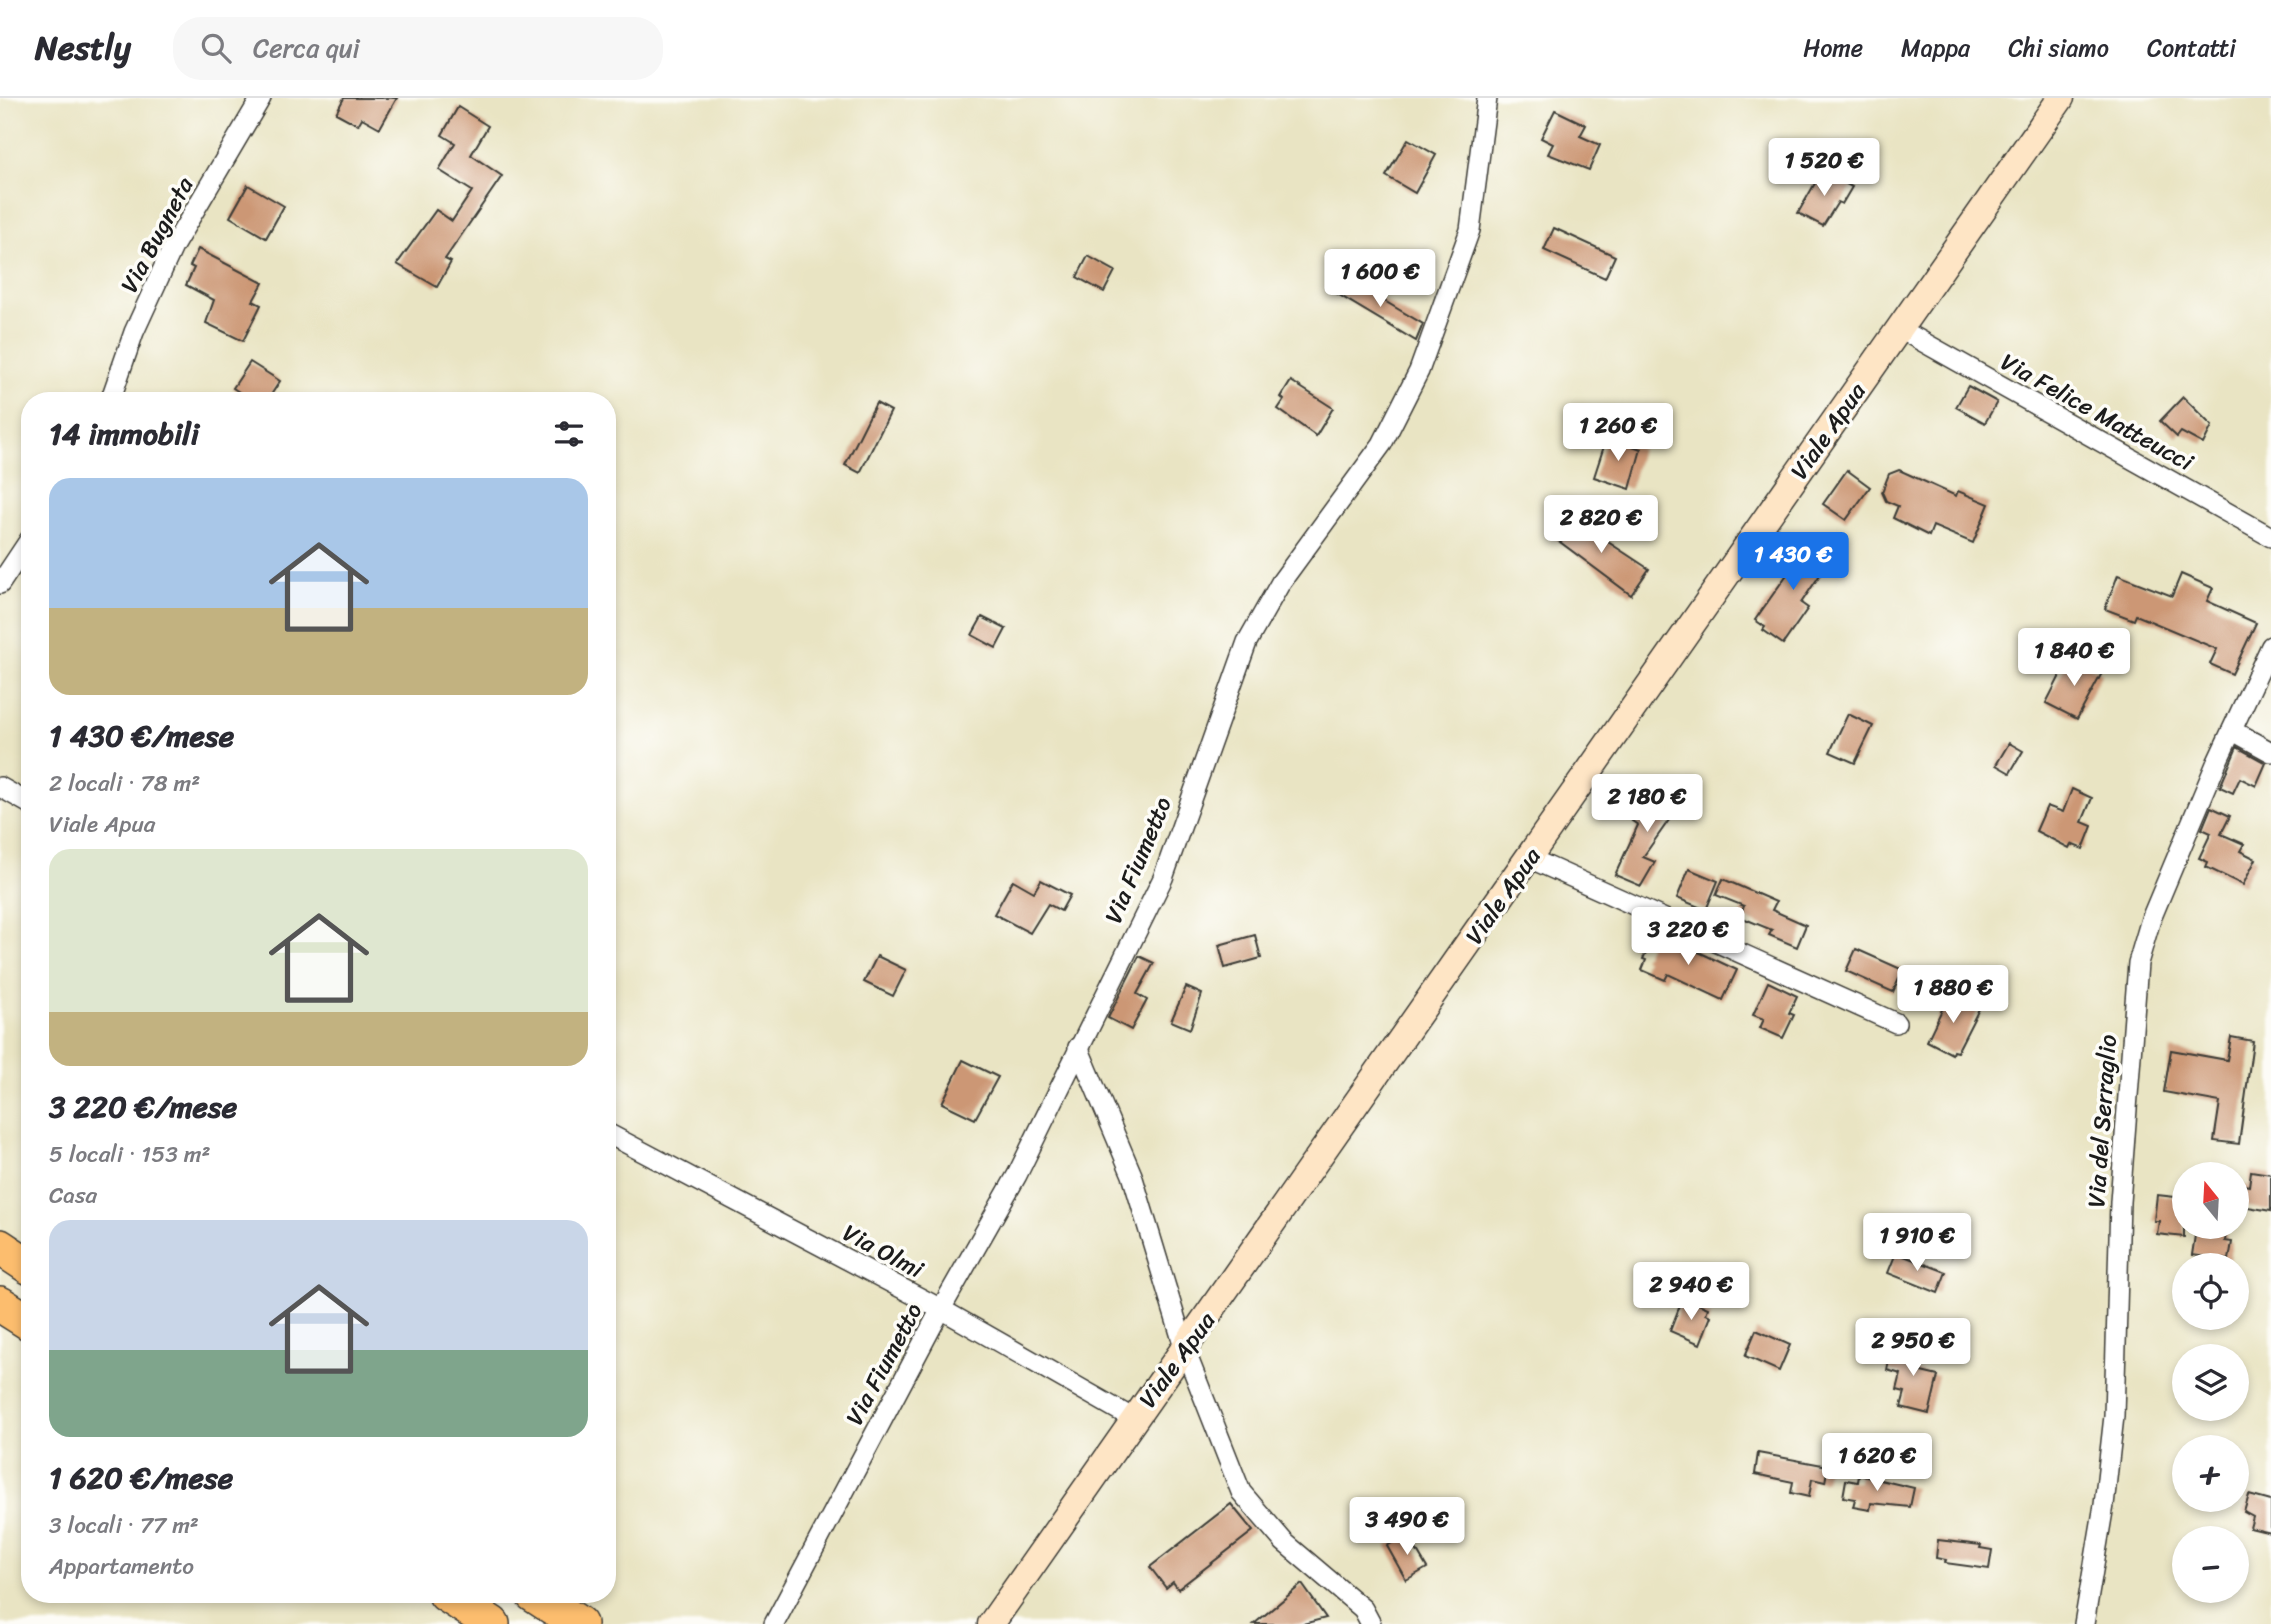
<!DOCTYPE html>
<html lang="it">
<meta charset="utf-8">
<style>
:root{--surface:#fff;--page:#f7f7f7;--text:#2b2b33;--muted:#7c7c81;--line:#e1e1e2;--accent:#1a73e8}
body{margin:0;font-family:Sriracha,sans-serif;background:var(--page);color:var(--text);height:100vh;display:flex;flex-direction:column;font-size:26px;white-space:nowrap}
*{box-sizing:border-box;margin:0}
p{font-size:23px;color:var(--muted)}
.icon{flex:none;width:38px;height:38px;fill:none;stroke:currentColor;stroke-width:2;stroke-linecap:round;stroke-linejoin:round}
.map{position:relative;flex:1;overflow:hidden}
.side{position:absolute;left:21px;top:294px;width:595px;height:1211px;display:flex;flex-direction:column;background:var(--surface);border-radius:28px;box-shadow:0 4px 10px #0003}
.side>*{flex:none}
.needle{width:46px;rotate:342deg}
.buttons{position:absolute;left:2172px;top:1064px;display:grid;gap:14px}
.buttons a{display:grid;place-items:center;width:77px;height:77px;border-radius:50%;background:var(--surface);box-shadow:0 4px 10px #0003;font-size:35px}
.price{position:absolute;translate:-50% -60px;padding:0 16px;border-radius:7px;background:#fff;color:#222;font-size:23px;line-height:46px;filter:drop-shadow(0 2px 4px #0008)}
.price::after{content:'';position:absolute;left:50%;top:42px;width:21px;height:16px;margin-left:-10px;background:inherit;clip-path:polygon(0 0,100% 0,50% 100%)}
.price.current{background:var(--accent);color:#fff}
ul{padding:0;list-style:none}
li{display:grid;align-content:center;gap:14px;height:371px;padding:0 28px}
li span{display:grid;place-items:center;height:217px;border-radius:21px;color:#555}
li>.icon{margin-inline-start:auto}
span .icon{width:126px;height:126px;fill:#fffc;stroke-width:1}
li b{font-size:30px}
h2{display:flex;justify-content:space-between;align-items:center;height:84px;padding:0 28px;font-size:30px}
header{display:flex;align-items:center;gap:42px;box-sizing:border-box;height:98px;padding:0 35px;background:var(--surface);border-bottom:2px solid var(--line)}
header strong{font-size:33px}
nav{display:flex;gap:38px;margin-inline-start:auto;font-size:24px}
.search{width:490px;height:63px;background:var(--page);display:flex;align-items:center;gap:18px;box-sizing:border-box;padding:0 24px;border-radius:28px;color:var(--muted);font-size:26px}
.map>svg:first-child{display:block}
</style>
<header>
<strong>Nestly</strong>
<div class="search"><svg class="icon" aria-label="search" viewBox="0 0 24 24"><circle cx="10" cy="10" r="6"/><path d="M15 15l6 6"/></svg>Cerca qui</div>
<nav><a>Home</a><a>Mappa</a><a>Chi siamo</a><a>Contatti</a></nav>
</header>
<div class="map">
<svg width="2271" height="1526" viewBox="0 0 2271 1526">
<rect width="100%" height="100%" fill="#fdfcf7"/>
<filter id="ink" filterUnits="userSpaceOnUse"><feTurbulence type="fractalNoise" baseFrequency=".0143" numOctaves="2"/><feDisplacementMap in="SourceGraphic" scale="14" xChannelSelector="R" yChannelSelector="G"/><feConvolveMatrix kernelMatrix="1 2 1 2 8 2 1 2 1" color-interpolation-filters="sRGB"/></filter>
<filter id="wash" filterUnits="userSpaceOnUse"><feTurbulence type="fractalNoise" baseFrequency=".00686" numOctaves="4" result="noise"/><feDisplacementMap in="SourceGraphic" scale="28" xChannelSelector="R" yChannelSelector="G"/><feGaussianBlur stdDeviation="1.57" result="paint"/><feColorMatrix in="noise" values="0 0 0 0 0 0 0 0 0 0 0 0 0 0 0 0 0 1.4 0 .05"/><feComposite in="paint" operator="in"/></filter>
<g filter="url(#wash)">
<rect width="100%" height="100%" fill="#e9e4c3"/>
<g id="blocks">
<g fill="#cc9775">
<polygon points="344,0 397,0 380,30 362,20 358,27 336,15"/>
<polygon points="458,9 488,28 471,57 502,78 445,161 451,164 437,189 397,166 436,112 452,123 472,93 439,72 455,45 442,37"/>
<polygon points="1555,12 1586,27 1580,38 1600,47 1589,72 1548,56 1553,46 1541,40"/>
<polygon points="1408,41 1436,57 1415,95 1386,78"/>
<polygon points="1822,73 1852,89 1842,106 1838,104 1823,128 1798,115"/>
<polygon points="248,87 284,108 266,140 230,119"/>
<polygon points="1554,130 1615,158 1605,180 1544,152"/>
<polygon points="198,151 263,185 253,203 261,207 243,243 206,225 214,202 186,187 194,170 190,168"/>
<polygon points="1088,158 1115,173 1104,194 1077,179"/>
<polygon points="1344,179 1423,226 1416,243 1336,195"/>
<polygon points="250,264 280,283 267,303 253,303 233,290"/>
<polygon points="1291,283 1333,310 1316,338 1278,311 1284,302 1281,299"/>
<polygon points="1968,288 1997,304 1985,325 1956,309"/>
<polygon points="2183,299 2212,328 2203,346 2181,334 2177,339 2160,323"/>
<polygon points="876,305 891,313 860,375 845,367"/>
<polygon points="1607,339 1641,351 1630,391 1594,379"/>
<polygon points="1847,372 1870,389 1846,422 1823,406"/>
<polygon points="1899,372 1956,398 1958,393 1989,406 1973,445 1933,428 1929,438 1893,420 1898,408 1886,403 1882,394 1889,376"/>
<polygon points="1567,417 1649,471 1631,497 1552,438"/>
<polygon points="1805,440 1832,459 1801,505 1808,510 1783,546 1763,532 1765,529 1755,522 1795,465 1790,462"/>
<polygon points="2181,476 2213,490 2207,503 2256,525 2232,576 2210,566 2217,551 2136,517 2134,522 2105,511 2118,477 2172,498"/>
<polygon points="982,519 1006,531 996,550 972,537"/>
<polygon points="2070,558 2102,575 2077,621 2046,605"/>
<polygon points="1848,616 1873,628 1855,665 1830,654"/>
<polygon points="2009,645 2023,653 2010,675 1996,667"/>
<polygon points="2237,649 2266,665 2256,688 2240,680 2233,695 2220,689"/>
<polygon points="1659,685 1683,702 1643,759 1655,764 1641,788 1615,777 1638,727 1632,723"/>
<polygon points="2072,691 2092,700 2082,724 2092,728 2083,751 2071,746 2069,750 2036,733 2047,708 2063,714"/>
<polygon points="2211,709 2230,718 2221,736 2244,746 2240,753 2256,761 2243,787 2206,769 2208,764 2199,760 2211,735 2202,731"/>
<polygon points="1689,771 1718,783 1706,812 1677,800"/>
<polygon points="1723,781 1776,804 1772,812 1806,827 1797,849 1769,837 1772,832 1740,819 1744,808 1716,797"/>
<polygon points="1013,782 1034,794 1041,782 1070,797 1061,813 1048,806 1030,835 994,816"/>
<polygon points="1255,837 1261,860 1225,870 1219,847"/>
<polygon points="1653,839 1669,847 1671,841 1737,872 1723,902 1668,876 1665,882 1642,872 1646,862 1643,861"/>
<polygon points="1856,851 1903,872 1893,894 1846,873"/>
<polygon points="877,858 906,872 893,898 864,884"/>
<polygon points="1139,858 1154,865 1137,896 1147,902 1131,932 1108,920"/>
<polygon points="1768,884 1797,898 1789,915 1794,917 1783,940 1760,930 1764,921 1753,917"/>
<polygon points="1186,889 1202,896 1190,931 1171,923"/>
<polygon points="1949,897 1979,911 1957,954 1953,953 1952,956 1927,943"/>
<polygon points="2231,939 2253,943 2239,1046 2214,1043 2220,1004 2164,994 2171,952 2227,962"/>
<polygon points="963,962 998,979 975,1021 942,1005"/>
<polygon points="2251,1073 2271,1076 2271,1113 2236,1107 2239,1086 2249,1088"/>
<polygon points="2157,1097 2184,1100 2184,1139 2157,1136 2159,1123 2154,1123"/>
<polygon points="2196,1131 2226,1135 2225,1143 2232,1144 2229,1162 2192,1157"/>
<polygon points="1896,1155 1946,1174 1938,1195 1888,1175"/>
<polygon points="1689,1202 1708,1210 1706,1216 1711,1218 1700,1246 1670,1233 1681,1205 1686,1208"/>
<polygon points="1756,1232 1790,1247 1779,1273 1745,1258"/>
<polygon points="1907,1244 1923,1248 1917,1273 1938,1278 1929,1316 1901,1309 1905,1294 1897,1292 1901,1276 1887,1272 1892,1249 1905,1252"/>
<polygon points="1758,1355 1828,1368 1825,1384 1812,1381 1809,1399 1791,1395 1793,1384 1755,1376"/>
<polygon points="1859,1377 1914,1390 1910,1409 1871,1405 1870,1412 1853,1409 1855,1401 1843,1399 1846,1382 1858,1384"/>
<polygon points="2249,1397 2271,1403 2271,1435 2250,1430 2253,1419 2244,1414"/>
<polygon points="1231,1406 1253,1433 1178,1491 1173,1484 1166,1490 1150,1469"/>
<polygon points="1407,1436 1427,1470 1406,1482 1387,1448"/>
<polygon points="1938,1442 1981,1447 1980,1450 1992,1452 1989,1471 1945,1465 1946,1462 1936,1460"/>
<polygon points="1302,1486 1326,1520 1303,1526 1254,1526"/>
</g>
</g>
</g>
<g filter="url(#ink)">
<use href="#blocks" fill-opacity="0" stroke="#3b3a35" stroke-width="2"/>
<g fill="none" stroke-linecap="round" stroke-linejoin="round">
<defs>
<g id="street">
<polyline points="1900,231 2271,439"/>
<polyline points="110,303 134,234 173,149 261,0"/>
<polyline points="0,486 30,441"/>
<polyline points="2233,633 2271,654"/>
<polyline points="0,689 30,706"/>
<polyline points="1529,760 1896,925"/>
<polyline points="1078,949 1132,1077 1185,1252 1241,1394 1284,1444 1363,1511 1371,1526"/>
<polyline points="607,1035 941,1211 1134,1321"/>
<polyline points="774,1526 941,1211 1017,1077 1163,780 1247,544 1281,484 1382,346 1419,273 1470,132 1487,0"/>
<polyline points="2084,1526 2104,1407 2114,1318 2120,1104 2138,865 2151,821 2216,666 2271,548"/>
</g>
<polyline id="secondary" points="991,1526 2061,0"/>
<g id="highway">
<polyline points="0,1149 30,1169"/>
<polyline points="0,1206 30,1225"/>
<polyline points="446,1496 492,1526"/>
<polyline points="533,1496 579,1526"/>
</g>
</defs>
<use href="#street" stroke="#3b3a35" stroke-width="22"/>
<use href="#secondary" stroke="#3b3a35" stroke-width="29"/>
<use href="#highway" stroke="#3b3a35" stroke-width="38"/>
<use href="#street" stroke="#fff" stroke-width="19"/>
<use href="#secondary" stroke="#fee5c5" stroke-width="26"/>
<use href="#highway" stroke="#fcbd6e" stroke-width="35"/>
</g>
</g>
<g text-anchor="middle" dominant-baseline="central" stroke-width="7" stroke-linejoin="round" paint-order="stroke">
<g font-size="24" fill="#1c1c1c" stroke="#fdfcf7">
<text transform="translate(157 137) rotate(-62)">Via Bugneta</text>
<text transform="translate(2097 314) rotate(29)">Via Felice Matteucci</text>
<text transform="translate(1828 333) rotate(-55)">Viale Apua</text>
<text transform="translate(1138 762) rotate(-67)">Via Fiumetto</text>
<text transform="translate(1503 798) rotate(-55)">Viale Apua</text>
<text transform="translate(2102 1023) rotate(-86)">Via del Serraglio</text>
<text transform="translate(883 1153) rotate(28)">Via Olmi</text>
<text transform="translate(1177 1262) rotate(-54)">Viale Apua</text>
<text transform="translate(884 1266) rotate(-62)">Via Fiumetto</text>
</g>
</g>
</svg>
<div class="buttons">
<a><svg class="needle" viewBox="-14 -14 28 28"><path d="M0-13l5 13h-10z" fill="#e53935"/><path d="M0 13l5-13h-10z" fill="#7c7c81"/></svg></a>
<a><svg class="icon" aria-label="locate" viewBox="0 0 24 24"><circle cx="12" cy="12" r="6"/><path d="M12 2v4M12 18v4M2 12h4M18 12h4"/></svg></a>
<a><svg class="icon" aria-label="layers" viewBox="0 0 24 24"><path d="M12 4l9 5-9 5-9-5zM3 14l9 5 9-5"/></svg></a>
<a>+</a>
<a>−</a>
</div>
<b class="price" style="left:1824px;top:100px">1 520 €</b>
<b class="price" style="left:1380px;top:211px">1 600 €</b>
<b class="price" style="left:1618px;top:365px">1 260 €</b>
<b class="price" style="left:1601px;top:457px">2 820 €</b>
<b class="price current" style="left:1793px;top:494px">1 430 €</b>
<b class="price" style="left:2074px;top:590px">1 840 €</b>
<b class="price" style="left:1647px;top:736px">2 180 €</b>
<b class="price" style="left:1688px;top:869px">3 220 €</b>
<b class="price" style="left:1953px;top:927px">1 880 €</b>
<b class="price" style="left:1917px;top:1175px">1 910 €</b>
<b class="price" style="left:1691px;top:1224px">2 940 €</b>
<b class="price" style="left:1913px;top:1280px">2 950 €</b>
<b class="price" style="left:1877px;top:1395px">1 620 €</b>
<b class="price" style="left:1407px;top:1459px">3 490 €</b>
<section class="side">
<h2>14 immobili<svg class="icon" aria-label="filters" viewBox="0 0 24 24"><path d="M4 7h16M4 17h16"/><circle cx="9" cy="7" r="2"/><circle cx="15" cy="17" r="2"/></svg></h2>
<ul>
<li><span style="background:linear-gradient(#a9c7e8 60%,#c2b280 0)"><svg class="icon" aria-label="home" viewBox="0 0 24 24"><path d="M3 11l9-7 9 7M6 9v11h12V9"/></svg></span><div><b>1 430 €/mese</b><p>2 locali · 78 m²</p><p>Viale Apua</p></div></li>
<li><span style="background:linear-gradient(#dfe7d0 75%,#c2b280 0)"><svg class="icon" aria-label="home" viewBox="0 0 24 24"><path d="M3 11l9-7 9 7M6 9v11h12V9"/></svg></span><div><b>3 220 €/mese</b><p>5 locali · 153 m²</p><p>Casa</p></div></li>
<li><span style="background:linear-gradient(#c9d6e8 60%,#7fa58c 0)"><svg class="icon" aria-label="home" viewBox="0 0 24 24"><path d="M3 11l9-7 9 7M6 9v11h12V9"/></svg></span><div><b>1 620 €/mese</b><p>3 locali · 77 m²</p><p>Appartamento</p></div></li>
</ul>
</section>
</div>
